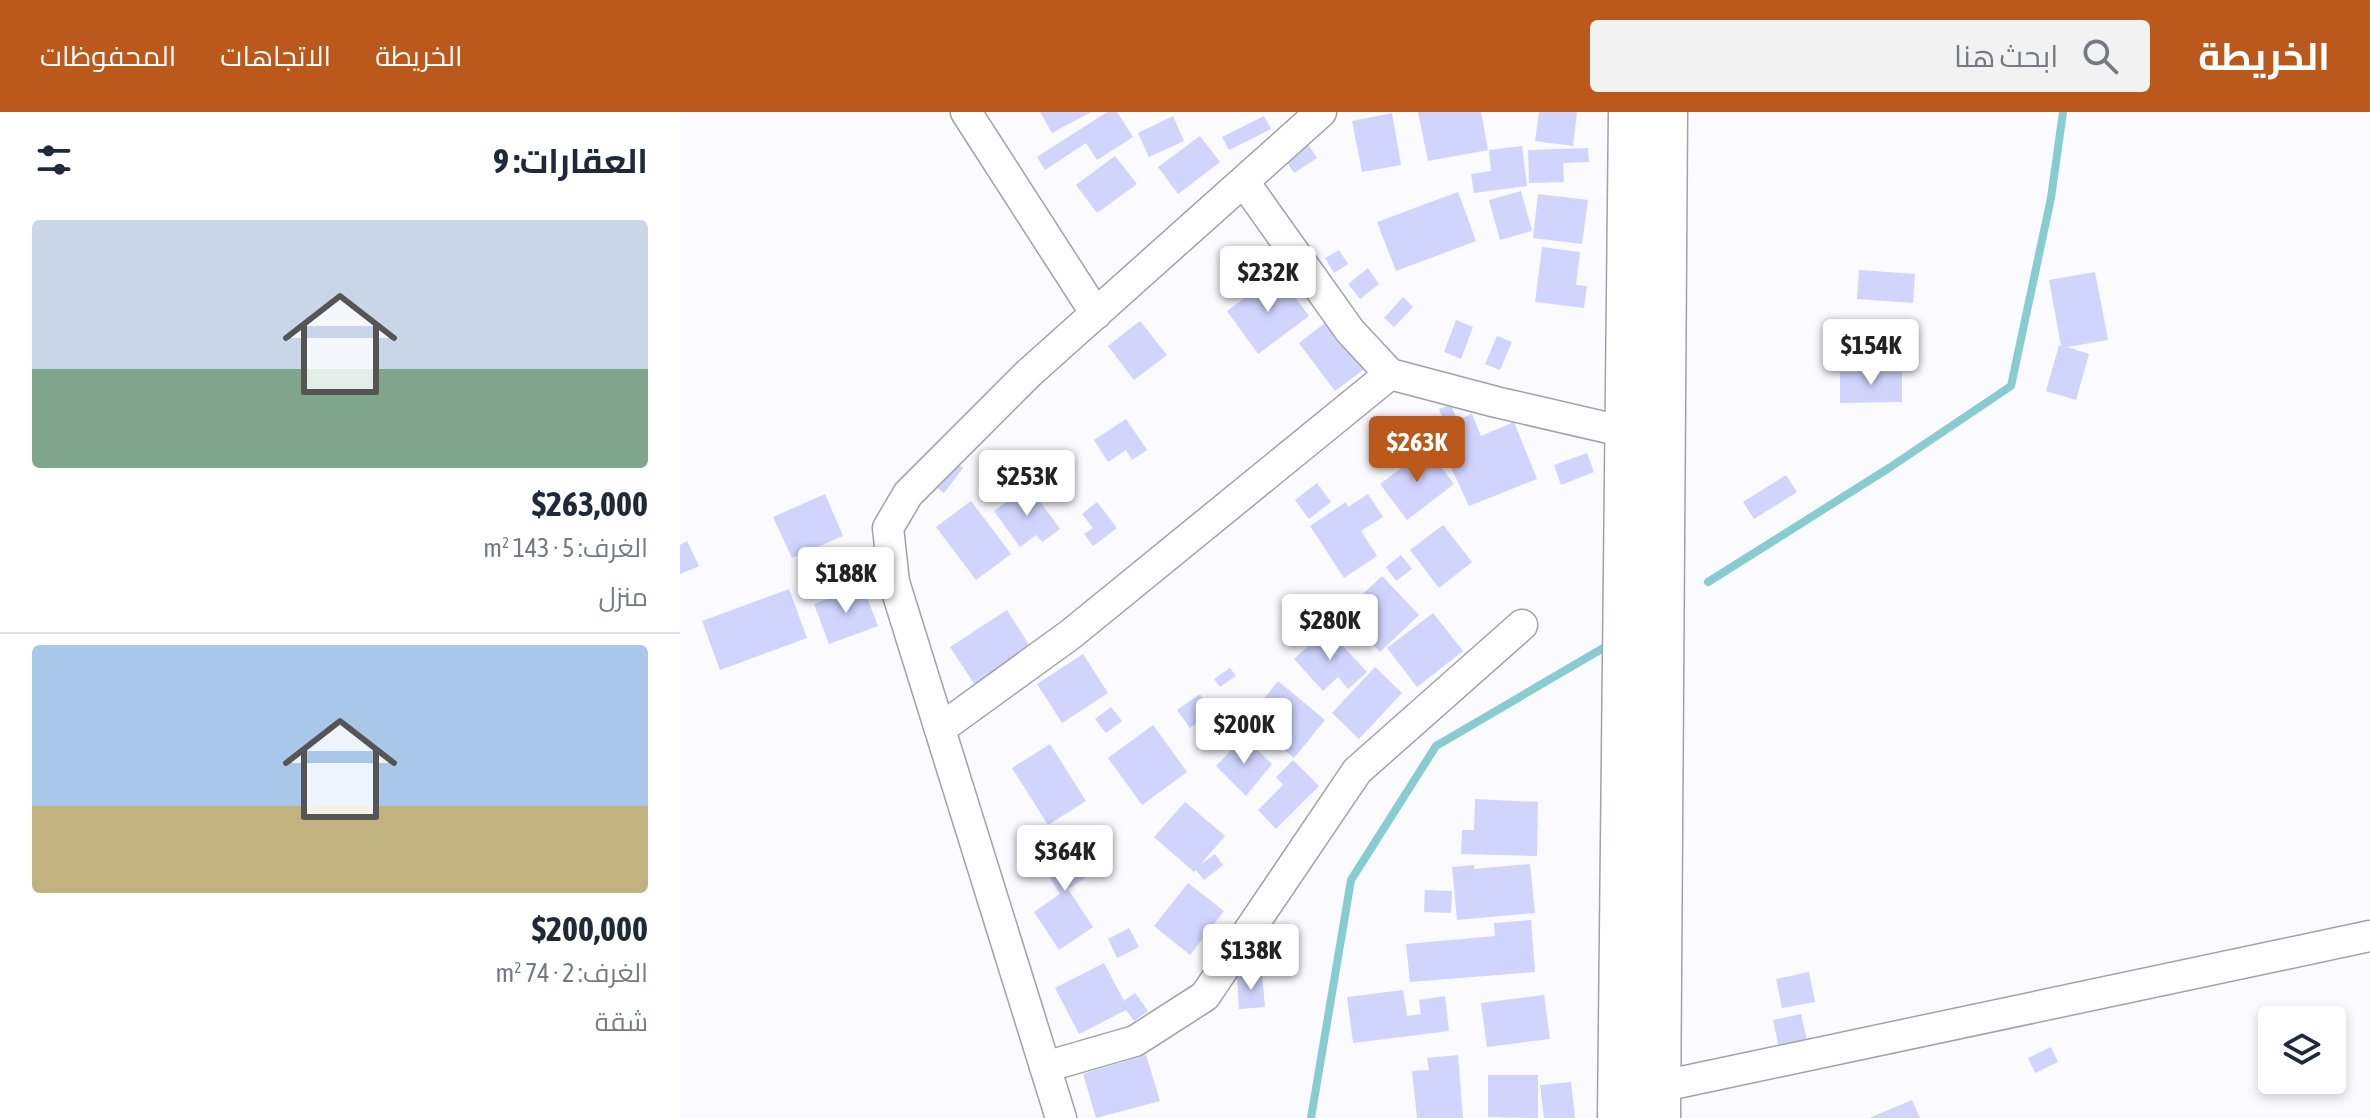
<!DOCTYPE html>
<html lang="ar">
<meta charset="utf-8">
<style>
:root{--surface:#fff;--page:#f2f2f3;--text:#1f2937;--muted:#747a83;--line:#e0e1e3;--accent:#bb591d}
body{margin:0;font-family:"Asap Condensed",Cairo,sans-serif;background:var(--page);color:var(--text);direction:rtl;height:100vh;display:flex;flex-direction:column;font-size:30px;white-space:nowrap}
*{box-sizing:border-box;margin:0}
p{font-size:26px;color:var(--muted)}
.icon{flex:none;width:44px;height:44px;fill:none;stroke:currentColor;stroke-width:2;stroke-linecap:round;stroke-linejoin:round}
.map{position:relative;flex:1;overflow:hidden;direction:ltr}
.sheet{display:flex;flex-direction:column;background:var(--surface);width:680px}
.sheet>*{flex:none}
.controls{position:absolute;left:1578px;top:894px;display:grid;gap:16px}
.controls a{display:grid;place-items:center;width:88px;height:88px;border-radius:8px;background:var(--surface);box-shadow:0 4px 12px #0003;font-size:40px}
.price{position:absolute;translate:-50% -68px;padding:0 18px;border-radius:8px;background:#fff;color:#222;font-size:26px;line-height:52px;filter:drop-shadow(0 2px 4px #0008)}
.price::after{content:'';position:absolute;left:50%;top:48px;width:24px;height:18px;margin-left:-12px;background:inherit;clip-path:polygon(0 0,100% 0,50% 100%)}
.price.on{background:var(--accent);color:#fff}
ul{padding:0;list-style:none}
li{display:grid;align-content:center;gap:16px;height:424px;padding:0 32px}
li+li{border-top:2px solid var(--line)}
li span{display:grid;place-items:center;height:248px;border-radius:8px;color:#555}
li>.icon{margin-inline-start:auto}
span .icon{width:144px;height:144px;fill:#fffc;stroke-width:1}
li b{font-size:34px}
h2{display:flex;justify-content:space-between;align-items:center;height:96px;padding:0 32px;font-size:34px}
header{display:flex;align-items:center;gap:48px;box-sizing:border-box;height:112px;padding:0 40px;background:var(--accent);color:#fff}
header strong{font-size:38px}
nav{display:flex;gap:44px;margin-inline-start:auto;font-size:28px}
.search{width:560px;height:72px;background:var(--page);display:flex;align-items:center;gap:20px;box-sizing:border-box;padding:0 28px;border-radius:8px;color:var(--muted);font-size:30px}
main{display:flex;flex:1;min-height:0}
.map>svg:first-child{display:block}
</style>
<header>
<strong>الخريطة</strong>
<div class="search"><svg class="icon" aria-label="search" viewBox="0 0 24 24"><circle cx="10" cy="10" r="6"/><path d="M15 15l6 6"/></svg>ابحث هنا</div>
<nav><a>الخريطة</a><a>الاتجاهات</a><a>المحفوظات</a></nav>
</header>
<main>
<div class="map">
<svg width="1690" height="1006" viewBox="0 0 1690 1006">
<rect width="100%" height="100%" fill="#fafaff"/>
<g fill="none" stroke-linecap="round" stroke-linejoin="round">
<g stroke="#86ccd1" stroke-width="8">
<polyline points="1028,470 1209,356 1331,274 1371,86 1383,0"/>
<polyline points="631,1006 671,768 756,634 925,535"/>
</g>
</g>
<g fill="#d1d5fe">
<polygon points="360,0 411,0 372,21"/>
<polygon points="427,0 437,0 453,25 417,48 406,31 365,58 357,45"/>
<polygon points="738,0 801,0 808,38 748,49"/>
<polygon points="859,0 897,0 893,34 855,29"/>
<polygon points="712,1 721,53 682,60 672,9"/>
<polygon points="493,4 504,29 469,45 458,21"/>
<polygon points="584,4 591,17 549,38 542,25"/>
<polygon points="520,24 540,50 498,82 478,55"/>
<polygon points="624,26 637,46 614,61 601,41"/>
<polygon points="842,34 847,74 794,81 791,62 811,59 809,38"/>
<polygon points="908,36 909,50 883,51 884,70 849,71 848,38"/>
<polygon points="435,44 457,72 417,101 396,73"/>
<polygon points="841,79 852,119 820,128 809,88"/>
<polygon points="778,80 796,129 716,159 697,110"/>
<polygon points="858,82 908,88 902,132 853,126"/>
<polygon points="862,135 900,140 896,173 907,174 904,196 855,190"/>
<polygon points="659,138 668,152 654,161 645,146"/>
<polygon points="688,156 699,172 680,187 668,172"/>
<polygon points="1179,158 1235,162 1233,191 1177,187"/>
<polygon points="1415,160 1428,228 1387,235 1409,242 1396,288 1366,279 1379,233 1381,234 1369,168"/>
<polygon points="598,162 629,204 578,242 547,199"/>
<polygon points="723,185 733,195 714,215 704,206"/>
<polygon points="654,204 691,252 655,279 619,231"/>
<polygon points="776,208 793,215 781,247 764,240"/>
<polygon points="460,209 487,243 454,268 428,234"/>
<polygon points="817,224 832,230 820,258 805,252"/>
<polygon points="1160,260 1222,260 1222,290 1160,291"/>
<polygon points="771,293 777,308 792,302 801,324 834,310 857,367 789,394 765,343 776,339 759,297"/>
<polygon points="446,307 467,338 452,348 446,338 428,350 414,328"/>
<polygon points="747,337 774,372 727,408 700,372"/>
<polygon points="907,341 914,360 881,373 874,353"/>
<polygon points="268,345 283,356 264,381 249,370"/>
<polygon points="1106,363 1117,380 1074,407 1063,390"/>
<polygon points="637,371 651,390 629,407 615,388"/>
<polygon points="349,374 380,417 362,430 356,423 340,435 314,399"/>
<polygon points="145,382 163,424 112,446 93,405"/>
<polygon points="688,382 703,405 681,419 697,444 664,466 630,414 666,390 668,395"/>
<polygon points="291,389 331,442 296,468 256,415"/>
<polygon points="417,390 437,416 413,434 404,422 413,416 402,402"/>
<polygon points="763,413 792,450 759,476 730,438"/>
<polygon points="7,429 19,454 0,462 0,433"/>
<polygon points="721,443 732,457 716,469 706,455"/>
<polygon points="702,464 739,503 700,540 663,501"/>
<polygon points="182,473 198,514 149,532 134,492"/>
<polygon points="109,477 127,526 40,558 22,509"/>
<polygon points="327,498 351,536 295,573 270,535"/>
<polygon points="753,501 783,539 737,575 707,536"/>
<polygon points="647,517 687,560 668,577 658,565 643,579 614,547"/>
<polygon points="403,542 428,581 382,611 357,572"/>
<polygon points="695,555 722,581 679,627 652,601"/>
<polygon points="550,556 556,564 540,575 534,567"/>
<polygon points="598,569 645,608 614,646 567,608"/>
<polygon points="520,582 533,600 510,616 497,598"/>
<polygon points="431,595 442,609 426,621 415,607"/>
<polygon points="473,613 507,660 462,693 428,646"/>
<polygon points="564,625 592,652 566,684 536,654"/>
<polygon points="370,632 406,689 368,713 332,656"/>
<polygon points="613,648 639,674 596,717 578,698 603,673 596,665"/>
<polygon points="795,687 858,690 857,744 781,742 782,718 794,718"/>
<polygon points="505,690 545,724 520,753 535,742 543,753 524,768 516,758 514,760 474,725"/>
<polygon points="398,721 412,742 396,752 405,766 388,777 413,815 379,838 354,800 380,782 358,747"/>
<polygon points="850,752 855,801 777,808 772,755 794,753 794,757"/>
<polygon points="508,771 544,799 510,843 474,814"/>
<polygon points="745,778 772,779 771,801 744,800"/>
<polygon points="851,808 855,860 730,870 726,832 815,824 814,811"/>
<polygon points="449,816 459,835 437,846 428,827"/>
<polygon points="424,851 444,889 455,881 468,899 454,909 446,898 399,922 375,876"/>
<polygon points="1129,860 1135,890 1102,896 1096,867"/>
<polygon points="582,863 585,895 559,897 557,864"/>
<polygon points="723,878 727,904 741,902 739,888 765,884 769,919 673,931 667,885"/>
<polygon points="864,883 870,927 807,935 801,891"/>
<polygon points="1121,902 1127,929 1099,936 1093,908"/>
<polygon points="1371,935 1378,950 1355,961 1348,946"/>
<polygon points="466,943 480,989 416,1006 403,962"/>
<polygon points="778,943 783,1006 737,1006 732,959 749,958 747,946"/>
<polygon points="808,963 858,963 858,1006 808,1005"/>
<polygon points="891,970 895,1006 864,1006 860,973"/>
<polygon points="1232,988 1240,1006 1189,1006"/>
</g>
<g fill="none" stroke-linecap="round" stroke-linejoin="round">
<defs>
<g id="minor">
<polyline points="286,0 416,202"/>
<polyline points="564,70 670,219 710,262 816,290 963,324"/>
<polyline points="260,617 391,522 710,262"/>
<polyline points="365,955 455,929 525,884 677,659 842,513"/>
<polyline points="978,975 1690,824"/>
<polyline points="381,1006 214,470 208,416 228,382 349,261 641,0"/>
</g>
<g id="trunk">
<polyline points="940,1006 951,0"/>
<polyline points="978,1006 985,0"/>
</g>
</defs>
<use href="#minor" stroke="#a1a2a6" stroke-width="33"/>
<use href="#trunk" stroke="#a1a2a6" stroke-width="47"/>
<use href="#minor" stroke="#fff" stroke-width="30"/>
<use href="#trunk" stroke="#fff" stroke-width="44"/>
</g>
</svg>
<div class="controls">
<a><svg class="icon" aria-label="layers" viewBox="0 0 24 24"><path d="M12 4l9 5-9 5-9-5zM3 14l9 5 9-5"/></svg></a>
</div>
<b class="price" style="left:588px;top:202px">$232K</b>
<b class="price" style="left:1191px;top:275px">$154K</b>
<b class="price on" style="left:737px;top:372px">$263K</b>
<b class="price" style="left:347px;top:406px">$253K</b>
<b class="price" style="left:166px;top:503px">$188K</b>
<b class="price" style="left:650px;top:550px">$280K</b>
<b class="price" style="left:564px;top:654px">$200K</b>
<b class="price" style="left:385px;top:781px">$364K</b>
<b class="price" style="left:571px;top:880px">$138K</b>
</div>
<section class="sheet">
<h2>العقارات: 9<svg class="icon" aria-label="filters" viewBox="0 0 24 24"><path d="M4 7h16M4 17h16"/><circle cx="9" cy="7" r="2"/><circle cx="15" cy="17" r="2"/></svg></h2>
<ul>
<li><span style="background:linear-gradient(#c9d6e8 60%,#7fa58c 0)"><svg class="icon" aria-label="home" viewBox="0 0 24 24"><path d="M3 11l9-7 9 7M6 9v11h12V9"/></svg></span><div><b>$263,000</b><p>الغرف: 5 · 143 m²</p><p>منزل</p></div></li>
<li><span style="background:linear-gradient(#a9c7e8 65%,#c2b280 0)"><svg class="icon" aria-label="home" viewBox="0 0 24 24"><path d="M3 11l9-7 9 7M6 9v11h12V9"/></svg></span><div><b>$200,000</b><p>الغرف: 2 · 74 m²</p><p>شقة</p></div></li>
</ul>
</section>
</main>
